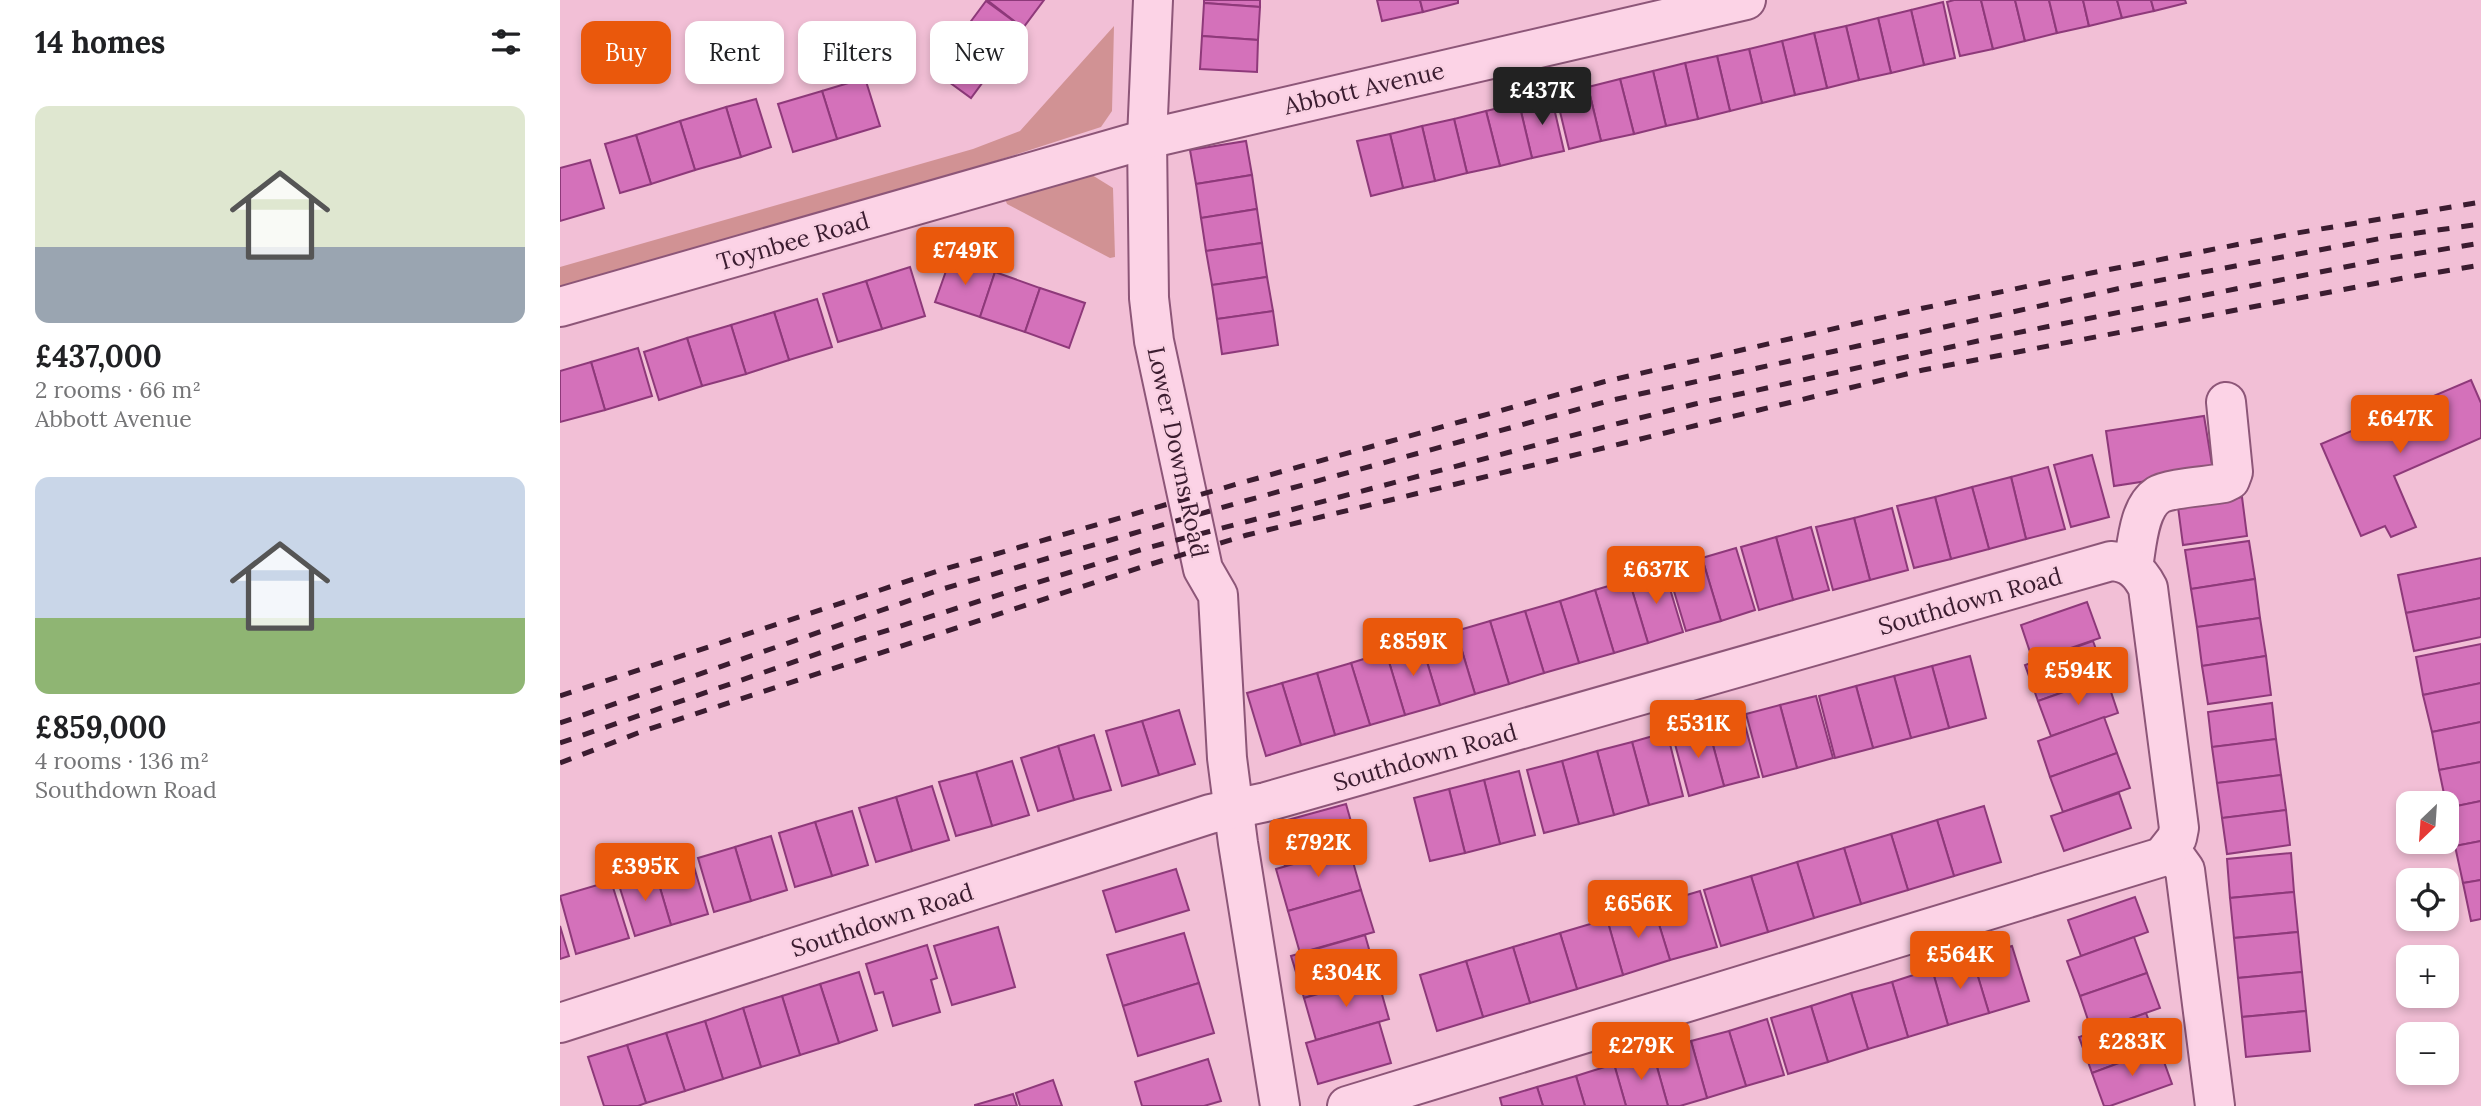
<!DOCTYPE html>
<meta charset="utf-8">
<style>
:root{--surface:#fff;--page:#f6f6f6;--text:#202124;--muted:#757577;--accent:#ea580c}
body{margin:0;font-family:Lora,serif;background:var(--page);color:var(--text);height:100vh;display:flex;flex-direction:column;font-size:26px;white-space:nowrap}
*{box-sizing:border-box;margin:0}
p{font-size:23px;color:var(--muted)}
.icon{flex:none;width:38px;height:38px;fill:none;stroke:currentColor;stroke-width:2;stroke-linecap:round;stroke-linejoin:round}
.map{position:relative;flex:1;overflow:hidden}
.side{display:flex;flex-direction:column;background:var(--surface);width:560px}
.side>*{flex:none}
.guide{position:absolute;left:21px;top:21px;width:665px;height:63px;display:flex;gap:14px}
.needle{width:46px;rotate:205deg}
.tools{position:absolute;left:1836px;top:791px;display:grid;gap:14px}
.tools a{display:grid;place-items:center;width:63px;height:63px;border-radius:14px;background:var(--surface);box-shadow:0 4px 10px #0003;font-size:35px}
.price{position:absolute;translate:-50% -60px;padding:0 16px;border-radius:7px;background:var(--accent);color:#fff;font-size:23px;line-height:46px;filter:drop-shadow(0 2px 4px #0008)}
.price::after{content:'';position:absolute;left:50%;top:42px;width:21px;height:16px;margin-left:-10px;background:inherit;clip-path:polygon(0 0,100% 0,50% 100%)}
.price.active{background:#222;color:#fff}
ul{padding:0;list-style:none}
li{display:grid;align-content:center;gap:14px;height:371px;padding:0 35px}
li span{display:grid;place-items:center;height:217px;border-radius:14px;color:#555}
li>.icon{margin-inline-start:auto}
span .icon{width:126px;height:126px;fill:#fffc;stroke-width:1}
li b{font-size:30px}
h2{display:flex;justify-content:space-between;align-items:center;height:84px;padding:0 35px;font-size:30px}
.tag{padding:0 24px;border-radius:14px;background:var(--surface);box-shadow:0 4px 10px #0003;font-size:24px;line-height:63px}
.tag.active{background:var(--accent);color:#fff}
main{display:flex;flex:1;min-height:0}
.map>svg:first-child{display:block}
</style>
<main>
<section class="side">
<h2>14 homes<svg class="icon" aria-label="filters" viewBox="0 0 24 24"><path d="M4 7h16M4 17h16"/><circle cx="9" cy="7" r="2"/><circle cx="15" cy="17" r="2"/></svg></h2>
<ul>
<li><span style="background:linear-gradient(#dfe7d0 65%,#9aa5b1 0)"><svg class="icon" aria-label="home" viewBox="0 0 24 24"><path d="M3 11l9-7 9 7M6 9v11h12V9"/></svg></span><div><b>£437,000</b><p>2 rooms · 66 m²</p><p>Abbott Avenue</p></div></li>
<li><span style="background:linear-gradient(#c9d6e8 65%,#8fb573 0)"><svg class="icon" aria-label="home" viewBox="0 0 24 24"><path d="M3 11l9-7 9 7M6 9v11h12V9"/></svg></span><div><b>£859,000</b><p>4 rooms · 136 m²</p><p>Southdown Road</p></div></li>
</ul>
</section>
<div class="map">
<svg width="1921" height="1106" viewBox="0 0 1921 1106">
<rect width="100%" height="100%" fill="#f2bfd6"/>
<g fill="#d19294">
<polygon points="554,26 552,111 541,127 420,166 0,286 0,267 413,149 460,131"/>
<polygon points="532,175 553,188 555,257 550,258 447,204 445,199"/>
</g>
<g fill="#d471ba" stroke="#8e397a" stroke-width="2">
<polygon points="427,0 484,0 463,28"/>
<polygon points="644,0 700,0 700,7 644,3"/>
<polygon points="817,0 860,0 863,12 822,21"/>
<polygon points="860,0 898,0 898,3 863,12"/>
<polygon points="1394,0 1421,0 1433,49 1400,56 1387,2"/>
<polygon points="1421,0 1455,0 1465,41 1433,49"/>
<polygon points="1455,0 1489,0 1497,33 1465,41"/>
<polygon points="1489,0 1523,0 1529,26 1497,33"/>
<polygon points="1523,0 1557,0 1562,18 1529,26"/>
<polygon points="1557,0 1591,0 1594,11 1562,18"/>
<polygon points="1591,0 1625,0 1626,3 1594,11"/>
<polygon points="426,1 463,28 437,63 400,36"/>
<polygon points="1383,2 1395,58 1364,65 1351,10"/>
<polygon points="644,3 700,7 698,40 642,36"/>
<polygon points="1351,10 1364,65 1331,73 1318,18"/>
<polygon points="1318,18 1331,73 1299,80 1286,26"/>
<polygon points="1286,26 1299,80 1267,88 1254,33"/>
<polygon points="1254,33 1267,88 1235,95 1222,41"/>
<polygon points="400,36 437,63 411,98 374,71"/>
<polygon points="642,36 698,40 697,72 640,69"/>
<polygon points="1222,41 1235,95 1202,103 1189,49"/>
<polygon points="1189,49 1202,103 1170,111 1157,56"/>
<polygon points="1157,56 1170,111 1138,119 1125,63"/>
<polygon points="1125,63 1138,119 1106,126 1093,71"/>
<polygon points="1093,71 1106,126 1074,134 1060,79"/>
<polygon points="305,78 320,126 277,139 262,91"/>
<polygon points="1060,79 1074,134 1041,141 1028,87"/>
<polygon points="1028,87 1041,141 1009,149 996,95"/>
<polygon points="262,91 277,139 233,152 218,104"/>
<polygon points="991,95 1004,151 972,158 959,103"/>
<polygon points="196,99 211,147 181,157 166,107"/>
<polygon points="959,103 972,158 940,166 926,111"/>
<polygon points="166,107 181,157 135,170 120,121"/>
<polygon points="926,111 940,166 907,173 894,119"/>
<polygon points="894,119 907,173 875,181 862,126"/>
<polygon points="120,121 135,170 91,184 76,135"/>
<polygon points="862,126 875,181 843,188 830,134"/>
<polygon points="830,134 843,188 811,196 797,141"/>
<polygon points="76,135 91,184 60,193 45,144"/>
<polygon points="686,141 692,175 636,184 630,150"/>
<polygon points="30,160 44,208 0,221 0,168"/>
<polygon points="692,175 697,209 641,218 636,184"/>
<polygon points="697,209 702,243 646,251 641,218"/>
<polygon points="702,243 707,277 652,285 646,251"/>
<polygon points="391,257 435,272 420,317 375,302"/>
<polygon points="350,267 365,316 322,329 306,281"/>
<polygon points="435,272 480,288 465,332 420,317"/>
<polygon points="707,277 713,311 657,319 652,285"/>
<polygon points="306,281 322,329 278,342 263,294"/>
<polygon points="480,288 525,303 509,348 465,332"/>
<polygon points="257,299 272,347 229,360 214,312"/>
<polygon points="713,311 718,345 662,354 657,319"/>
<polygon points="214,312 229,360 186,374 171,325"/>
<polygon points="171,325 186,374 142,386 127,338"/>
<polygon points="127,338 142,386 99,400 84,352"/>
<polygon points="78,348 92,396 45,410 31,362"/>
<polygon points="31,362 45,410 0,422 0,371"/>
<polygon points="1911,380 1921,403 1921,438 1834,476 1856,527 1831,537 1825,526 1801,536 1761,444"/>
<polygon points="1644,416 1653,471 1554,486 1546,431"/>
<polygon points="1532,455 1549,517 1511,527 1494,465"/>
<polygon points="1488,467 1505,529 1466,539 1451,477"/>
<polygon points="1451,477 1466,539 1429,549 1412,487"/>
<polygon points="1412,487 1429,549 1391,559 1375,497"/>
<polygon points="1375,497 1391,559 1354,568 1337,506"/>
<polygon points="1682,497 1687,536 1623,545 1618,507"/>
<polygon points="1332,508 1348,570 1310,580 1294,518"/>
<polygon points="1294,518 1310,580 1273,590 1256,527"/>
<polygon points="1251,527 1269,590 1233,600 1216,537"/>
<polygon points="1216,537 1233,600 1199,610 1181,547"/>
<polygon points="1689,541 1695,579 1631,589 1625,550"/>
<polygon points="1176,548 1195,610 1161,621 1142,558"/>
<polygon points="1142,558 1161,621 1126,631 1107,568"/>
<polygon points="1921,558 1921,598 1846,613 1838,575"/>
<polygon points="1104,569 1123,632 1088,643 1069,580"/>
<polygon points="1695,579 1700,618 1637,627 1631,589"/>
<polygon points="1069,580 1088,643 1054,653 1035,590"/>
<polygon points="1035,590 1054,653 1019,663 1000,601"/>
<polygon points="1921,598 1921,637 1854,651 1846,613"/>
<polygon points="1000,601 1019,663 984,673 965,611"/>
<polygon points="1527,602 1540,638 1473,661 1461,625"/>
<polygon points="965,611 984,673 949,684 930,621"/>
<polygon points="1700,618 1706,656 1642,666 1637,627"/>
<polygon points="930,621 949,684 915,694 896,631"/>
<polygon points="896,631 915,694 880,705 861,642"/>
<polygon points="1533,641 1546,677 1478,701 1465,665"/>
<polygon points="861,642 880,705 845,715 826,652"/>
<polygon points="1921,644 1921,683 1863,695 1856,657"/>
<polygon points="826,652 845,715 810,725 791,663"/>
<polygon points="1410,656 1426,718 1389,728 1372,666"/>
<polygon points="1706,656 1711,695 1648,704 1642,666"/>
<polygon points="791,663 810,725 775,735 757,673"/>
<polygon points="1372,666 1389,728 1351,738 1334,676"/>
<polygon points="757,673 775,735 741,745 722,683"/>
<polygon points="1334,676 1351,738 1313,748 1296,686"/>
<polygon points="1546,677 1558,713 1491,736 1478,701"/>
<polygon points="722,683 741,745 706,756 687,693"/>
<polygon points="1921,683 1921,722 1872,732 1863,695"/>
<polygon points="1296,686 1313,748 1275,758 1259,696"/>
<polygon points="1256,696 1273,758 1237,768 1220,705"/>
<polygon points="1712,703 1716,739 1652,747 1648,712"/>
<polygon points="1220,705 1237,768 1203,777 1186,714"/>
<polygon points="619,710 635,764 599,775 582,721"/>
<polygon points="1182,714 1199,777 1164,786 1147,723"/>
<polygon points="1544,717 1557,753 1490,777 1478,741"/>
<polygon points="582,721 599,775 562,786 546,731"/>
<polygon points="1921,722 1921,762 1879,770 1872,732"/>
<polygon points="1147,723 1164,786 1129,796 1112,733"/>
<polygon points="1107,732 1123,796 1089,805 1072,742"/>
<polygon points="534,735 551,790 514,800 498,746"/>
<polygon points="1716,739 1721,775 1657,783 1652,747"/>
<polygon points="1072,742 1089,805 1054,815 1037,751"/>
<polygon points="498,746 514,800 478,811 461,758"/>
<polygon points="1037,751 1054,815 1019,824 1002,761"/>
<polygon points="1557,753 1570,788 1503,812 1490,777"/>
<polygon points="452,761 469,815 432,826 416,772"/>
<polygon points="1002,761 1019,824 984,833 967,770"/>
<polygon points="1921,762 1921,801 1887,808 1879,770"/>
<polygon points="959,771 975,835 940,844 924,780"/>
<polygon points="416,772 432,826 396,836 379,782"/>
<polygon points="1721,775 1726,810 1662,818 1657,783"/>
<polygon points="924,780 940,844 905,853 889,789"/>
<polygon points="372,786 389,840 352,851 336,797"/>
<polygon points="889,789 905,853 870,861 854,798"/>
<polygon points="1559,793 1571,828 1504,851 1491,816"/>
<polygon points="336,797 352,851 316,862 299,808"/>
<polygon points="1921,801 1921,841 1895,846 1887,808"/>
<polygon points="786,804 798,846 725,866 713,824"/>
<polygon points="1424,806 1441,862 1394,876 1377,820"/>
<polygon points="1726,810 1730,845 1667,854 1662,818"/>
<polygon points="292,811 308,865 272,876 255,822"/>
<polygon points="1377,820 1394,876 1348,890 1331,834"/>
<polygon points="255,822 272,876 235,887 219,833"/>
<polygon points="1331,834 1348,890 1301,904 1284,848"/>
<polygon points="211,836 227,890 191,901 175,847"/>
<polygon points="1921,841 1921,880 1903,883 1895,846"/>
<polygon points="175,847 191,901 154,912 138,858"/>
<polygon points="789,848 801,890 728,911 716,869"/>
<polygon points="1284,848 1301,904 1254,918 1237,862"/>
<polygon points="1731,853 1734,892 1670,898 1667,859"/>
<polygon points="132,860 148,914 111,925 95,871"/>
<polygon points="1237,862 1254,918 1208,932 1191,876"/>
<polygon points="616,869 629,910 556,932 543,891"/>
<polygon points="95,871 111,925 75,936 58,882"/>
<polygon points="1191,876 1208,932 1161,946 1144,890"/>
<polygon points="1921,880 1921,919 1911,921 1903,883"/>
<polygon points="51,881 69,938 16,954 0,896"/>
<polygon points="801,890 814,932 740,953 728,911"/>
<polygon points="1140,891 1157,947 1110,960 1093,905"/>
<polygon points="1734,892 1738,932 1674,938 1670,898"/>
<polygon points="1575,897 1588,932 1521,956 1508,920"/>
<polygon points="1093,905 1110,960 1063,975 1047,919"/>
<polygon points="1047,919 1063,975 1017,989 1000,933"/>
<polygon points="0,926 9,956 0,959"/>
<polygon points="438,927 455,987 392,1005 374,946"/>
<polygon points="1738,932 1742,972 1678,978 1674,938"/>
<polygon points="624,933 639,983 563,1006 547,955"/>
<polygon points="1000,933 1017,989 970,1003 953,947"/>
<polygon points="805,935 817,977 744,998 731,956"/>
<polygon points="1574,937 1587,973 1520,996 1507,961"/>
<polygon points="367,945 377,978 371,980 380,1012 333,1026 323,992 315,994 306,964"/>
<polygon points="1452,946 1469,1001 1429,1013 1412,957"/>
<polygon points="953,947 970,1003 923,1017 906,961"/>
<polygon points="1412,957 1429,1013 1388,1025 1372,969"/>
<polygon points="906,961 923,1017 877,1031 860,975"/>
<polygon points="1372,969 1388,1025 1348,1037 1332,982"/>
<polygon points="299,972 317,1030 279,1043 260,984"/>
<polygon points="1742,972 1746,1011 1682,1017 1678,978"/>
<polygon points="1587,973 1600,1008 1532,1032 1520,996"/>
<polygon points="817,977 829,1019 756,1040 744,998"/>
<polygon points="1332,982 1348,1037 1308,1049 1291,993"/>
<polygon points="639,983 654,1033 578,1056 563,1006"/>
<polygon points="260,984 279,1043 240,1055 222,996"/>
<polygon points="1291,993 1308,1049 1268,1062 1251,1006"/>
<polygon points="222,996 240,1055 201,1067 183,1008"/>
<polygon points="1251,1006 1268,1062 1228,1074 1211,1018"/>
<polygon points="183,1008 201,1067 163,1079 145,1021"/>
<polygon points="1746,1011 1750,1051 1686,1057 1682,1017"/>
<polygon points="1586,1013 1599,1048 1532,1073 1519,1037"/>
<polygon points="1207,1019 1224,1075 1186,1086 1169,1031"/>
<polygon points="145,1021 163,1079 125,1091 106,1033"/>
<polygon points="819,1022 831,1063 758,1084 746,1043"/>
<polygon points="1169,1031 1186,1086 1147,1098 1131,1041"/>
<polygon points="106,1033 125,1091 86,1103 67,1045"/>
<polygon points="1131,1041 1147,1098 1120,1106 1108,1106 1093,1053"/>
<polygon points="67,1045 86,1103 78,1106 44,1106 28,1057"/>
<polygon points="1599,1048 1612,1084 1550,1106 1544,1106 1532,1073"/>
<polygon points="1093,1053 1108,1106 1066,1106 1054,1064"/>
<polygon points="648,1059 661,1101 644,1106 582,1106 575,1082"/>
<polygon points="1054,1064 1066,1106 1025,1106 1016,1076"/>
<polygon points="1016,1076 1025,1106 983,1106 977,1087"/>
<polygon points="493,1080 502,1106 460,1106 456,1093"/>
<polygon points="977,1087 983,1106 942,1106 940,1098"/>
<polygon points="453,1094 457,1106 415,1106 415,1105"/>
</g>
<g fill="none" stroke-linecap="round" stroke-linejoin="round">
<defs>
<g id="minor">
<polyline points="593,0 587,139 589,298 594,341 643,569 658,595 667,758 678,843 720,1106"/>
<polyline points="0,307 587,139 1186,0"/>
<path d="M1573,567C1577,546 1578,508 1598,495C1609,488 1649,486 1664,483L1670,480L1673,472L1666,402"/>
<polyline points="1610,849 1625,870 1655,1106"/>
<path d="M0,1023L650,814L706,802L1551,561C1570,562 1580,572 1588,588L1619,828L1617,838L1602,857L787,1106"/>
</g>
</defs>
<use href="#minor" stroke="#8d5678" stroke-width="42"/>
<use href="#minor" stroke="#fcd3e6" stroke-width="38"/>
<g stroke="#3b1c30" stroke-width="5" stroke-dasharray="12 12" stroke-linecap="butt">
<polyline points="0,696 381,570 677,484 1043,382 1359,309 1531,273 1737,233 1921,202"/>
<polyline points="0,723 379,590 681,502 1048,401 1575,285 1828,237 1921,224"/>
<polyline points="0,743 300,639 583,549 1052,425 1135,404 1431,338 1830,258 1921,243"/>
<polyline points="0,763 83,731 588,565 687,535 1363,370 1849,277 1921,265"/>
</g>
</g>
<g text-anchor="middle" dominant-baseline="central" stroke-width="5" stroke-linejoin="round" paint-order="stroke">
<g font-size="24" fill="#3b1c30" stroke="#f9d0e2">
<text transform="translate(804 88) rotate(-13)">Abbott Avenue</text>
<text transform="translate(233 241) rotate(-16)">Toynbee Road</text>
<text transform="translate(618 452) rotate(78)">Lower Downs Road</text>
<text transform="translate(1410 601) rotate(-16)">Southdown Road</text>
<text transform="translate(865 757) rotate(-16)">Southdown Road</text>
<text transform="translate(322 920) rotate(-18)">Southdown Road</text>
</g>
</g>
</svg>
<div class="tools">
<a><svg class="needle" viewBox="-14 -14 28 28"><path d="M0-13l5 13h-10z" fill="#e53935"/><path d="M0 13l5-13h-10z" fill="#757577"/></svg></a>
<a><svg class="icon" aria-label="locate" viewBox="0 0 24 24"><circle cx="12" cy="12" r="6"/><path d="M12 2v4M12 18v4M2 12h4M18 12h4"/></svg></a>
<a>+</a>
<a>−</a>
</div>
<b class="price active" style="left:982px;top:127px">£437K</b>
<b class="price" style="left:405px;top:287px">£749K</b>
<b class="price" style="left:1840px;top:455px">£647K</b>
<b class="price" style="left:1096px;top:606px">£637K</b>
<b class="price" style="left:853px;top:678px">£859K</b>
<b class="price" style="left:1518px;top:707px">£594K</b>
<b class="price" style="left:1138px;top:760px">£531K</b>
<b class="price" style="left:758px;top:879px">£792K</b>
<b class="price" style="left:85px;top:903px">£395K</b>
<b class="price" style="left:1078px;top:940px">£656K</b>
<b class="price" style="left:1400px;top:991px">£564K</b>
<b class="price" style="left:786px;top:1009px">£304K</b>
<b class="price" style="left:1572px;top:1078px">£283K</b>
<b class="price" style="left:1081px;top:1082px">£279K</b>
<div class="guide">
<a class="tag active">Buy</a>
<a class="tag">Rent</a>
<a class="tag">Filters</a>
<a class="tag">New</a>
</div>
</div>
</main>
